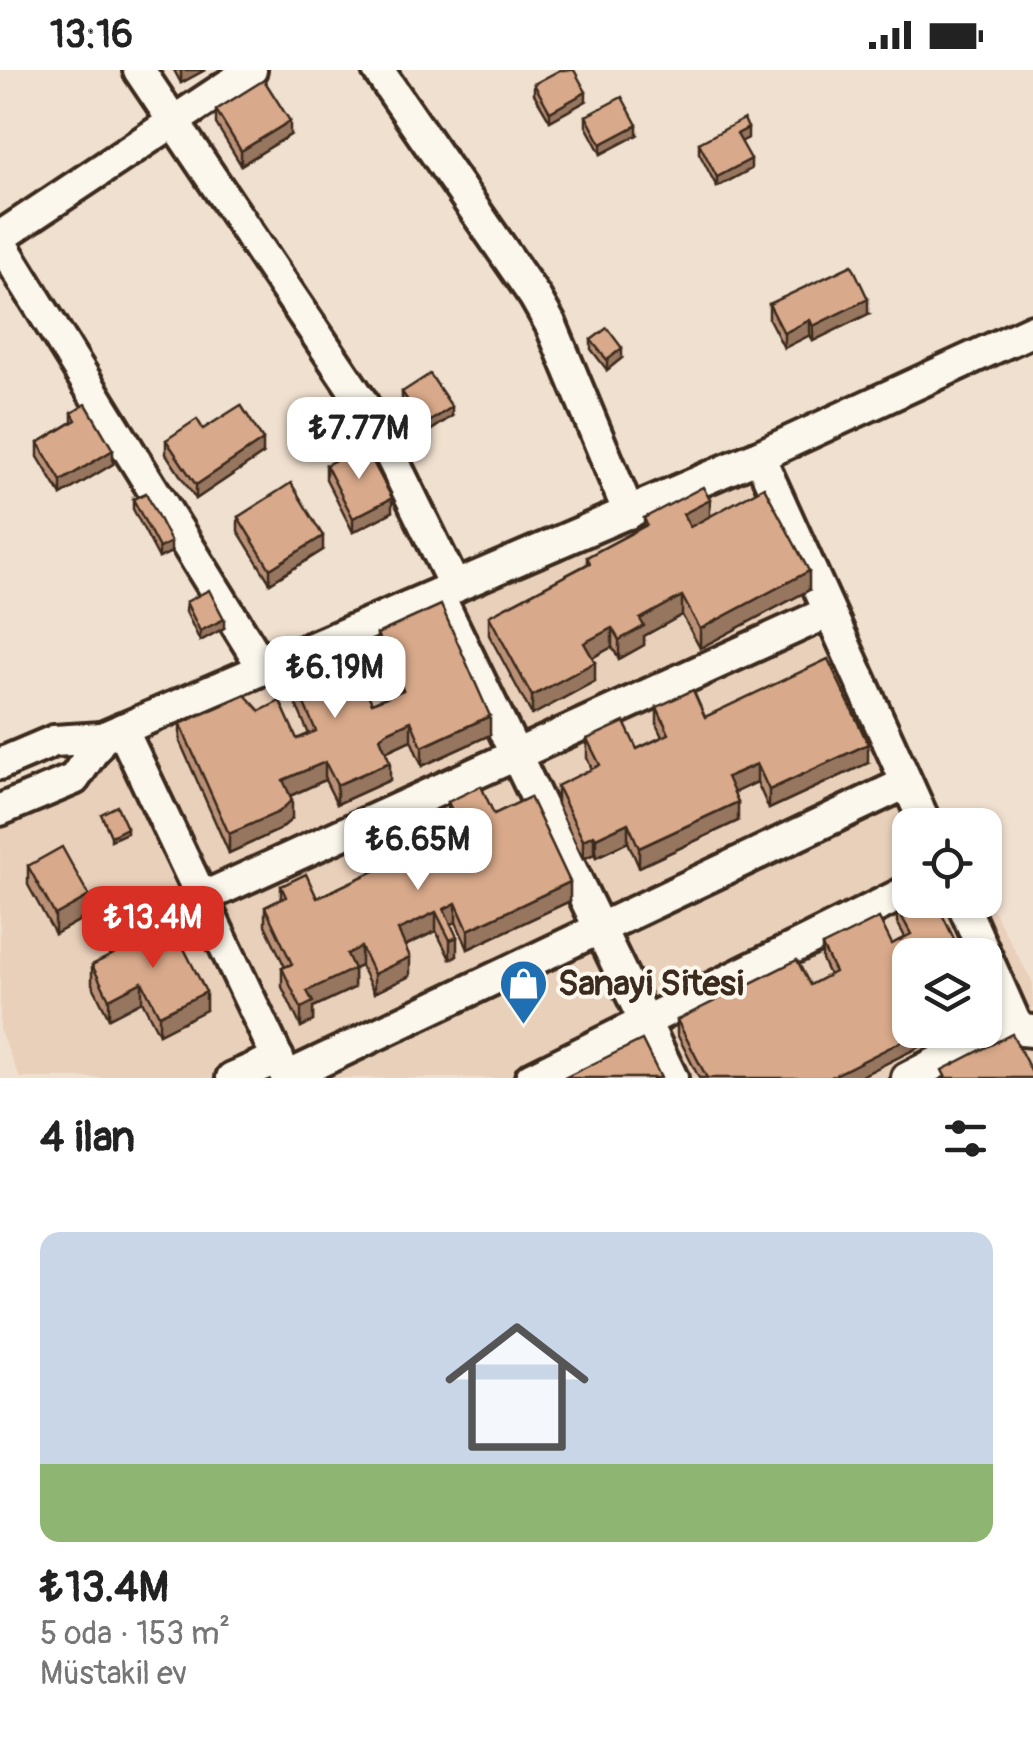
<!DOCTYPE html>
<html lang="tr">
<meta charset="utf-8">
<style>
:root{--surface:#fff;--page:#f2f2f2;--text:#222;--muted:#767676;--accent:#d93025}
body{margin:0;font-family:Pangolin,sans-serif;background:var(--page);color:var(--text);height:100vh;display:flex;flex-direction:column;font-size:38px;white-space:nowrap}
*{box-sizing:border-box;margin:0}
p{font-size:32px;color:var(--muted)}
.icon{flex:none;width:55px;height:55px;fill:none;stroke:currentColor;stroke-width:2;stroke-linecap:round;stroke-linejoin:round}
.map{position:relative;height:1008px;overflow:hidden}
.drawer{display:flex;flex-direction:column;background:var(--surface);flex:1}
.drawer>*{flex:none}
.tools{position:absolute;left:892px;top:738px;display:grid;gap:20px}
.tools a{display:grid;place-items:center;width:110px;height:110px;border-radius:20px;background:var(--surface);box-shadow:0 2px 8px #0004;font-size:50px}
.price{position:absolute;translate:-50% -85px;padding:0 22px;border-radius:20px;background:#fff;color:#222;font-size:32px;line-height:65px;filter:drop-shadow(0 2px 5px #0008)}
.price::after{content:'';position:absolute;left:50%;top:60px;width:30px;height:22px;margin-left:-15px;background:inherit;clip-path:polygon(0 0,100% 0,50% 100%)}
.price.current{background:var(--accent);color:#fff}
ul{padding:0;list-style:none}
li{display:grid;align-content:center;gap:20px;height:530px;padding:0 40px}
li span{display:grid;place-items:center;height:310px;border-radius:20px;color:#555}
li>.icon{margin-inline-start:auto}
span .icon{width:180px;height:180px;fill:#fffc;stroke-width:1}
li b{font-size:42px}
h2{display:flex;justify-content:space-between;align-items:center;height:120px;padding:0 40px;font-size:42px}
.status{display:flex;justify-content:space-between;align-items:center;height:70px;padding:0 50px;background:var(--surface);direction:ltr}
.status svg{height:28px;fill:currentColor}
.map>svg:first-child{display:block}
</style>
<div class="status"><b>13:16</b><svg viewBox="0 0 49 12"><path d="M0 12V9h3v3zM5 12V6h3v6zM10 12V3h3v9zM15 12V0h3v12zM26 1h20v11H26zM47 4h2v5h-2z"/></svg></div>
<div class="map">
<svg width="1033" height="1008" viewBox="0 0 1033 1008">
<rect width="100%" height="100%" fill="#f0e0cf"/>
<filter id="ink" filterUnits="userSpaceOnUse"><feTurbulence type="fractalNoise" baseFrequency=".01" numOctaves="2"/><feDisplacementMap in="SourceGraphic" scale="20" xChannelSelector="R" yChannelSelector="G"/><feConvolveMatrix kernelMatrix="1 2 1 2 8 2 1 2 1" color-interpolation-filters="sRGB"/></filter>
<g filter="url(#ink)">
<path fill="#e9d0ba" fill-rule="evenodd" d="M752,404L946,755H910V830H985V826L1033,913V1008H20L0,961V722ZM910,885H985V960H910Z"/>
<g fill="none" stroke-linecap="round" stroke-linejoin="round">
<defs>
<g id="minor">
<polyline points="139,0 360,329 387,378 455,517"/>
<polyline points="378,0 535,227 551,255 629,443"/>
<polyline points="0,167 251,0"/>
<polyline points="0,172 264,599"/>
<polyline points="759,386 926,755"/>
<polyline points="438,524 672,1008"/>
<polyline points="122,659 287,1008"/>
<polyline points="102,668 759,386 1033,260"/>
<polyline points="0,694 54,671 102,668 74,709 0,740"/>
<polyline points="202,828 829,542"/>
<polyline points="961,830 1015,952 1022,960 1033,961"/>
<polyline points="287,1007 906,713"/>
<polyline points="232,1008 278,988"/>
<polyline points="531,1008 910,820"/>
<polyline points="907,1008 1015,952"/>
</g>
</defs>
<use href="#minor" stroke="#3b2a1e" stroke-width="38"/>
<use href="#minor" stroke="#fbf7ec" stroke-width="30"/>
</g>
<g fill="#ba9177" stroke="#3b2a1e" stroke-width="2.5">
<polygon points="174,0 205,0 181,13"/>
<polygon points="534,14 586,31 550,51 534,24"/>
<polygon points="216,40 290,65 241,95 216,54"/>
<polygon points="586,46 637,65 601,84 586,56"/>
<polygon points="748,68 741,71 751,99 717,117 699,83 699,73"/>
<polygon points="769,234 868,244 813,271 810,265 784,278 769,249"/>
<polygon points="591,270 622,288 607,300 591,279"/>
<polygon points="402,322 452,346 424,365 402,332"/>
<polygon points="72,343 113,394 61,425 38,387 38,373 72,352"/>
<polygon points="203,359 263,384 196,429 166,384 166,370"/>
<polygon points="326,395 392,442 353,462 326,409"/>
<polygon points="133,429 171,482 159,488 133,439"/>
<polygon points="710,446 809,520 700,578 682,545 644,566 644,575 619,589 612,577 592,588 595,611 532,645 489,565 489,546 587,494 587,487 644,456 644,448"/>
<polygon points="238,447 323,480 270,513 238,461"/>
<polygon points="186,532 224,558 200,571 186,542"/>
<polygon points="377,564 490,665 422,696 411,670 385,682 390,710 337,734 325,710 290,726 292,749 279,760 229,783 180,672 180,654 260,641 297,669 309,664 291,623 291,604 372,633 396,623 396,618 389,611 377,583"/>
<polygon points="657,637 705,647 868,693 769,739 757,712 734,723 738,751 639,797 628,772 596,787 594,784 583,789 557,734 557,716 592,699 587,688 587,669 637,679 662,667 657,656"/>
<polygon points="448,732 494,744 570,831 468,879 456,852 451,854 457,886 450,889 436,861 405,876 410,906 374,923 361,896 354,899 354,918 313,937 313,951 301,957 282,917 282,898 285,897 265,855 265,837 281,829 281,816 317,828 454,764 448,751"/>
<polygon points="28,796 89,845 55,864 28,815"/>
<polygon points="913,830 910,960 953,960 857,1008 699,1008 677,964 677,950 810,915 829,905 822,890 822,876 892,874 905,867 897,852 897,838"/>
<polygon points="172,855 206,940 159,964 142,931 109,948 92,914 92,895"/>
</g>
<g fill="#977661" stroke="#3b2a1e" stroke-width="2.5">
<polygon points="181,0 205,0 181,13"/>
<polygon points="586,22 586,31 550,51 550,42"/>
<polygon points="290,51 290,65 241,95 241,81"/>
<polygon points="637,55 637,65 601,84 601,74"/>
<polygon points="748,58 748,68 737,74 737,64"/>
<polygon points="751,89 751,99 717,117 717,107"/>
<polygon points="868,229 868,244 813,271 813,256"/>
<polygon points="810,250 810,265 784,278 784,263"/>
<polygon points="622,278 622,288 607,300 607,290"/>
<polygon points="452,337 452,346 424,365 424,355"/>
<polygon points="263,370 263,384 196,429 196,415"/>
<polygon points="113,380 113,394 61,425 61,411"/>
<polygon points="392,428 392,442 353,462 353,448"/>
<polygon points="710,430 710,448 683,463 683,444"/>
<polygon points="323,466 323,480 270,513 270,499"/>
<polygon points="171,472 171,482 159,488 159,478"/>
<polygon points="809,501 809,520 700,578 700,559"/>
<polygon points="682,526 682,545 644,566 644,575 619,589 619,570 640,549"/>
<polygon points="224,549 224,558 200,571 200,561"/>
<polygon points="612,558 612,577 584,592 584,573"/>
<polygon points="595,592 595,611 532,645 532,626"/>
<polygon points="490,646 490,665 422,696 422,677"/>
<polygon points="411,651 411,670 385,682 380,668 385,663"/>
<polygon points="868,674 868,693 769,739 769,720"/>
<polygon points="325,692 325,710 283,729 283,710"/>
<polygon points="390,692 390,710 337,734 337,715"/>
<polygon points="757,694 757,712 727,726 727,707"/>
<polygon points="292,730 292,749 279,760 229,783 229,764"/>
<polygon points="738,732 738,751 639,797 639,778"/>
<polygon points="628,753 628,772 596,787 596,768"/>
<polygon points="127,758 127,763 111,770 111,766"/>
<polygon points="594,765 594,784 583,789 583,770"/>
<polygon points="570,812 570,831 468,879 468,860"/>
<polygon points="89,826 89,845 55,864 55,845"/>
<polygon points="456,833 456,852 444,858 444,839"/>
<polygon points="436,842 436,861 398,879 398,860"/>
<polygon points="457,867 457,886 450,889 450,870"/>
<polygon points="361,877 361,896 354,899 354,918 313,937 313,951 301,957 301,938 307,921 347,884"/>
<polygon points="410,887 410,906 374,923 374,904"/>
<polygon points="142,912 142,931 109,948 109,929"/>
<polygon points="206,922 206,940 159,964 159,945"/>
<polygon points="924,960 953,960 857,1008 829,1008"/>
</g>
<g fill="#d8a98a" stroke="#3b2a1e" stroke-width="2.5">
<polygon points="560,0 574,0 586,22 550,42 534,14"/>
<polygon points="264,10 290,51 241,81 216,40"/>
<polygon points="622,27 637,55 601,74 586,46"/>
<polygon points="744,49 748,58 737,64 751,89 717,107 699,73"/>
<polygon points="852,195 868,229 813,256 810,250 784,263 769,234"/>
<polygon points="607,258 622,278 607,290 591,270"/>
<polygon points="430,304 452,337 424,355 402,322"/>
<polygon points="86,334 113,380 61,411 38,373 76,350 72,343"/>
<polygon points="241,335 263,370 196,415 166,370 197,349 203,359"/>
<polygon points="364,375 392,428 353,448 326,395"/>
<polygon points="291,413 323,466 270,499 238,447"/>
<polygon points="703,417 710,430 683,444 690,457 764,417 809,501 700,559 682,526 640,549 644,556 619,570 612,558 584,573 595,592 532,626 489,546 590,493 587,487 647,455 644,448"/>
<polygon points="146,423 171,472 159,478 133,429"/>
<polygon points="209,520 224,549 200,561 186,532"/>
<polygon points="441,535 490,646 422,677 411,651 385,663 380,668 390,692 337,715 325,692 283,710 292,730 279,742 229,764 180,654 245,625 260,641 280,631 297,669 316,661 291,604 348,579 372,633 403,620 396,604 399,603 389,592 377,564"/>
<polygon points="828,589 868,674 769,720 757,694 727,707 738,732 639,778 628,753 596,768 594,765 583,770 557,716 600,695 587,669 624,652 637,679 669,664 657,637 693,620 705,647"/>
<polygon points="481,716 494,744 530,727 570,812 468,860 456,833 444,839 457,867 450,870 436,842 398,860 410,887 374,904 361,877 347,884 354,899 307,921 313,932 301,938 282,898 292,894 265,837 286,827 281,816 306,804 317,828 461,760 448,732"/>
<polygon points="117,736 127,758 111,766 101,744"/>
<polygon points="62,777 89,826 55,845 28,796"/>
<polygon points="913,830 935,830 962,885 910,885 910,960 924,960 829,1008 707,1008 677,950 797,890 810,915 835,902 822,876 879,848 892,874 911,864 897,838"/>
<polygon points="172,855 206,922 159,945 142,912 109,929 92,895"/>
<polygon points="1012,964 1033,1005 1033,1008 946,1008 942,1000"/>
<polygon points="642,970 661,1008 564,1008"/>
</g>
</g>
<defs>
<symbol id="shop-pin" viewBox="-11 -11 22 30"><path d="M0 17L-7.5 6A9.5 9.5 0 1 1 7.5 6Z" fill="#1f6fb2" stroke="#fbf7ec"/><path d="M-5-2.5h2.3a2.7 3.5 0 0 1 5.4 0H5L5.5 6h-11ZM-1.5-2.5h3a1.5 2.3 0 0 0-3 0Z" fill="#fff"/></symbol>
</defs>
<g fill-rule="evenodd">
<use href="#shop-pin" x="496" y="886" width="55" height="75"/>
</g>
<g text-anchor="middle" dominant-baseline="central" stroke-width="8" stroke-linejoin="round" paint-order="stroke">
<g font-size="35" font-weight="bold" fill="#3b2a1e" stroke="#fbf7ec" text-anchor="start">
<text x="558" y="914">Sanayi Sitesi</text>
</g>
</g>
</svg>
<div class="tools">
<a><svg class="icon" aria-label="locate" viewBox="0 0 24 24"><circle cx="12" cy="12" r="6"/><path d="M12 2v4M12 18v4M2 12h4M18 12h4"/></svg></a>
<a><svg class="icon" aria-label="layers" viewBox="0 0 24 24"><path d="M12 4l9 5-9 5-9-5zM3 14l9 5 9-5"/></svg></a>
</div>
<b class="price" style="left:359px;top:412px">₺7.77M</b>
<b class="price" style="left:335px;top:651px">₺6.19M</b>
<b class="price" style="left:418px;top:823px">₺6.65M</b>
<b class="price current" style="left:153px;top:901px">₺13.4M</b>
</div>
<section class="drawer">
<h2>4 ilan<svg class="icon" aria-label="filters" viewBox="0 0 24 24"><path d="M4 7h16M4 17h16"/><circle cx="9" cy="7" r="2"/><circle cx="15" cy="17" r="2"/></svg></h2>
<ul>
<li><span style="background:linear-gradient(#c9d6e8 75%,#8fb573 0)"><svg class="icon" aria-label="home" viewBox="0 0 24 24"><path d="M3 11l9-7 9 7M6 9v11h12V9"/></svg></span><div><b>₺13.4M</b><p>5 oda · 153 m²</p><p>Müstakil ev</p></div></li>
</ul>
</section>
